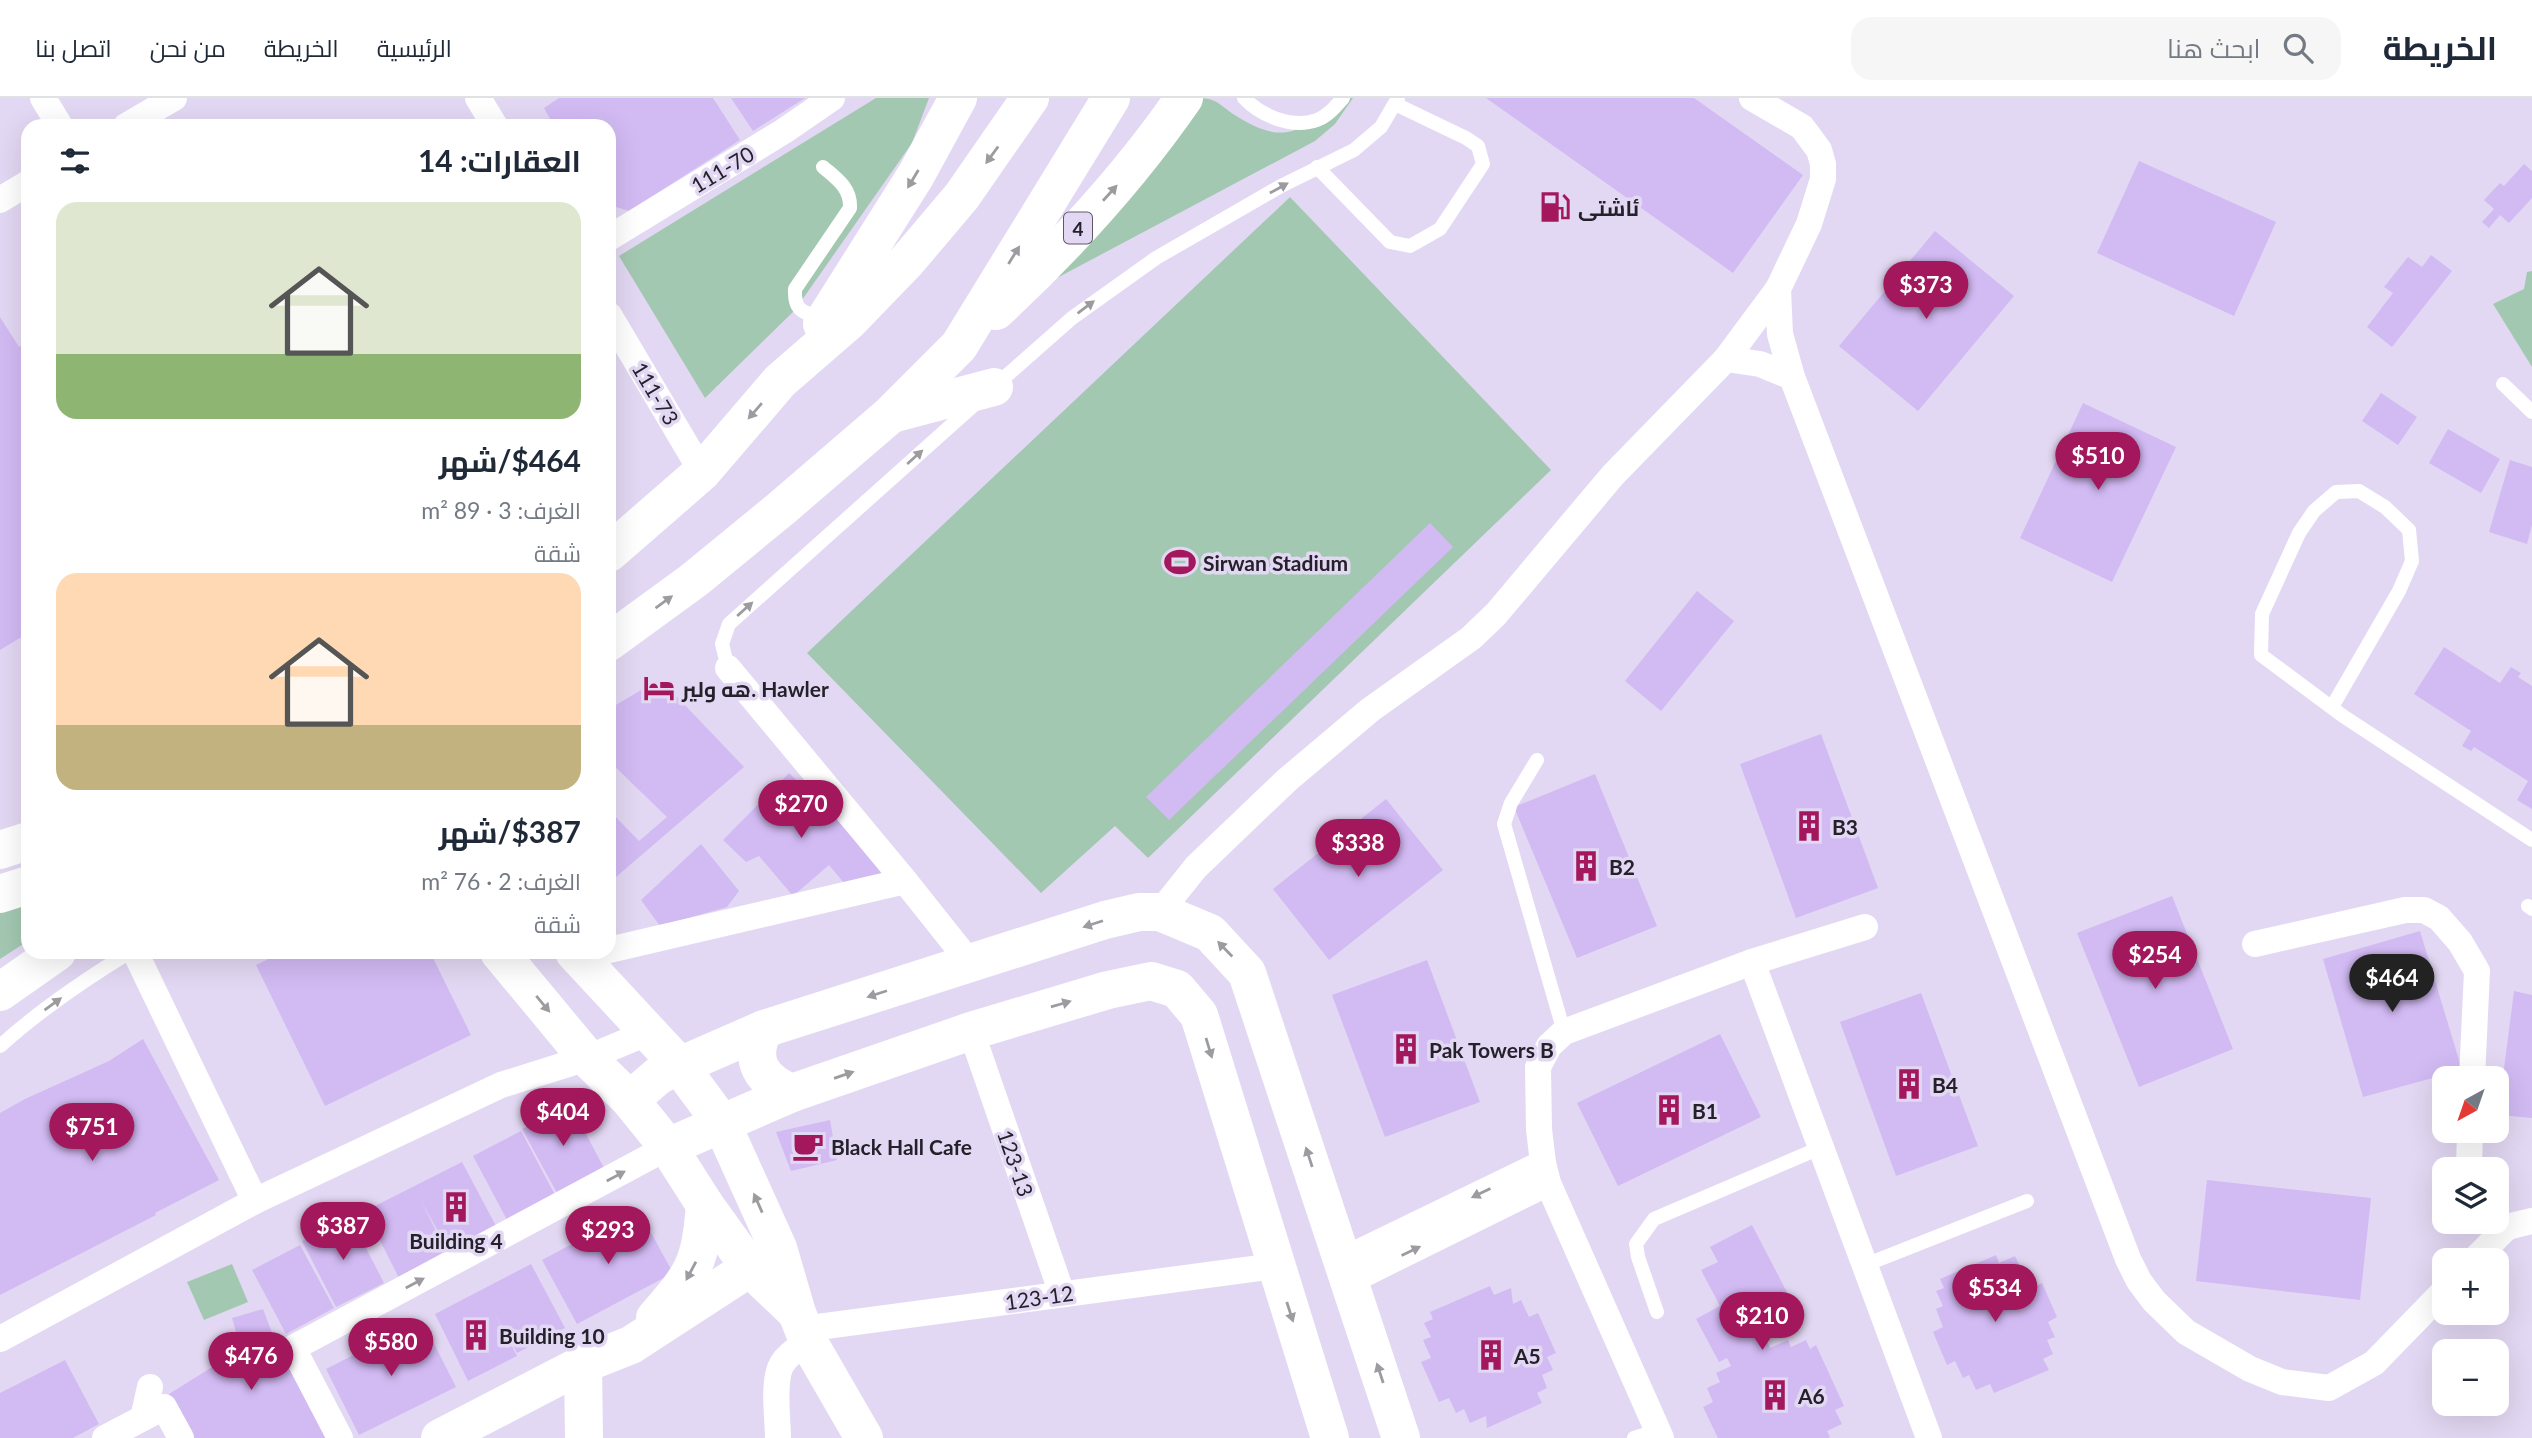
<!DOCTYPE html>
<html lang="ar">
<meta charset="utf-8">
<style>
:root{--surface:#fff;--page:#f6f6f7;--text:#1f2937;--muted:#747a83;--line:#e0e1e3;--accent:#a3175d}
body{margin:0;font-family:Lato,Cairo,sans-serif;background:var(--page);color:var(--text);direction:rtl;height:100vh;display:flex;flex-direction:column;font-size:26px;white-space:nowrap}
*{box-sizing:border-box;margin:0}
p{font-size:23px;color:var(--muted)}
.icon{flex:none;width:38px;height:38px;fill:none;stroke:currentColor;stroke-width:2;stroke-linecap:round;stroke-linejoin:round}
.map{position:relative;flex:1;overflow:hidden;direction:ltr}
.details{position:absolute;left:21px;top:21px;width:595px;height:840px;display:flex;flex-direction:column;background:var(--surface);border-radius:21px;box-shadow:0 7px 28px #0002;direction:rtl}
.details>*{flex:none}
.needle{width:46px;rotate:220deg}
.controls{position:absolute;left:2432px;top:968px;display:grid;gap:14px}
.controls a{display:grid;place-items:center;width:77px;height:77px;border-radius:14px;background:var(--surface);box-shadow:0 7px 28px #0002;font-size:35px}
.price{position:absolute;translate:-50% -60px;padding:0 16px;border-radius:24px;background:var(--accent);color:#fff;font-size:23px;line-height:46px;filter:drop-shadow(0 2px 4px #0008)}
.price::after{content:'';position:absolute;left:50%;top:42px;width:21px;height:16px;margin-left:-10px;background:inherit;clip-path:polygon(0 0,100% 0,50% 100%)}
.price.selected{background:#222;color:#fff}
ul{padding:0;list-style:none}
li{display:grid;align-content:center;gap:14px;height:371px;padding:0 35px}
li span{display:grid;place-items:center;height:217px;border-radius:21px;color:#555}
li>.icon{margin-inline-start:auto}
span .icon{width:126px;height:126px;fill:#fffc;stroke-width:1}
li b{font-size:30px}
h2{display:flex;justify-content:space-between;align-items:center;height:84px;padding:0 35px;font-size:30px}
header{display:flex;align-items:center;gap:42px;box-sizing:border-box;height:98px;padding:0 35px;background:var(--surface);border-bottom:2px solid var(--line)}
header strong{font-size:33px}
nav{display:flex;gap:38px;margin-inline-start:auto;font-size:24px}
.search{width:490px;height:63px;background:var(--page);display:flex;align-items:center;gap:18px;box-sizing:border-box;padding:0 24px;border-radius:21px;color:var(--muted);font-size:26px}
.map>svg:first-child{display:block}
</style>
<header>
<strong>الخريطة</strong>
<div class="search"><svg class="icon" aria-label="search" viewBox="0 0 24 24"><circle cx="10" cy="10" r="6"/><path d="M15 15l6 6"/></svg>ابحث هنا</div>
<nav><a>الرئيسية</a><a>الخريطة</a><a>من نحن</a><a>اتصل بنا</a></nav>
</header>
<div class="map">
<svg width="2532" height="1340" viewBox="0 0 2532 1340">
<rect width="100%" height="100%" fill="#e3d8f3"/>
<g fill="#a3c8b1">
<polygon points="876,0 929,0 912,45 795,212 705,300 619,158"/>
<path d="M1194,0C1217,0 1216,4 1233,16C1283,48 1299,36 1339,0H1353L1335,26L1315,43L1040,189Z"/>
<polygon points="1290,99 1551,372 1148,760 1115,728 1041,795 807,555"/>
<polygon points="2532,173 2532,269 2493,206 2524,191 2527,174"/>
<polygon points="28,802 28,843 0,861 0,810"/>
<polygon points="232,1166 248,1204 204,1222 187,1184"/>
</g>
<g fill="#d2baf3">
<polygon points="559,0 713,0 740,42 629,113 609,107 609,28 554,28 544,10"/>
<polygon points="731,0 805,0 753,33"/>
<polygon points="1486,0 1694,0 1803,77 1733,175"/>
<polygon points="2139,63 2276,124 2234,218 2097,155"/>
<polygon points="2524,66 2532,73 2532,100 2509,125 2500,117 2489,130 2482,124 2494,111 2484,102 2500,85 2504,88"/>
<polygon points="1935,133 2014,198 1918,313 1839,248"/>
<polygon points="2431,157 2452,173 2392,249 2367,229 2393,195 2384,189 2408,159 2422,169"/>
<polygon points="0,219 19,249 28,243 28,535 0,552"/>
<polygon points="2381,295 2417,319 2398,347 2362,323"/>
<polygon points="2083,305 2176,349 2112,484 2020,440"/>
<polygon points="2448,331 2500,361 2481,395 2429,365"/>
<polygon points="2510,362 2532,369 2532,427 2527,446 2489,434"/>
<polygon points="1430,425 1453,449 1169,722 1146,699"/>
<polygon points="1697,493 1734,523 1661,613 1625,583"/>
<polygon points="2444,549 2500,585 2511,569 2521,575 2518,579 2532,588 2532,711 2517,702 2528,683 2474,649 2471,653 2462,648 2471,633 2414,596"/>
<polygon points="660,581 744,669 609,785 609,712 639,743 667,719 609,663 609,611"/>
<polygon points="1821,636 1878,790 1796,820 1740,666"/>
<polygon points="789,675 892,775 844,785 829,767 793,798 759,758 746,764 723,742"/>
<polygon points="1595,676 1657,828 1577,860 1514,709"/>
<polygon points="1386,701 1443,772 1329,862 1273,791"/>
<polygon points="701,746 739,793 727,809 660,828 641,802"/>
<polygon points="2172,798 2233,951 2139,989 2077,835"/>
<polygon points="2420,833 2462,972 2363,999 2323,861"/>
<polygon points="283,854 430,854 471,937 325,1008 256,867"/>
<polygon points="1427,862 1480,1004 1385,1039 1332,897"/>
<polygon points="2514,893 2532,897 2532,1020 2498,1017"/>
<polygon points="1921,895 1978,1048 1896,1078 1840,924"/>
<polygon points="1720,936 1761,1019 1618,1088 1577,1005"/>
<polygon points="143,941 219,1082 155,1115 156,1117 0,1197 0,1015 25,1001 109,963"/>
<polygon points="570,1006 604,1070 557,1095 522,1031"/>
<polygon points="830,1022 837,1062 791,1073 776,1034"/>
<polygon points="521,1033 555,1097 507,1122 473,1058"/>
<polygon points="462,1064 496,1128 449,1153 421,1103 447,1155 399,1180 365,1113"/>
<polygon points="2207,1082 2371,1100 2360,1202 2196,1183"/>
<polygon points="638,1111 673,1175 577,1226 542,1162"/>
<polygon points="350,1119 384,1185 336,1209 302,1143"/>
<polygon points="1752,1127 1801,1221 1766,1240 1770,1250 1788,1242 1791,1249 1806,1242 1810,1251 1816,1247 1844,1308 1835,1312 1842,1326 1827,1333 1830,1339 1828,1340 1718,1340 1703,1309 1713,1304 1707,1290 1720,1284 1716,1275 1731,1268 1727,1260 1719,1264 1696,1221 1720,1208 1701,1172 1718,1164 1710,1149"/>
<polygon points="300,1147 334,1210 286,1236 252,1172"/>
<polygon points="1996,1157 1999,1165 2015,1158 2021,1171 2026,1169 2034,1189 2042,1185 2057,1219 2048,1224 2055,1239 2047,1242 2053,1256 2043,1261 2049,1272 1994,1295 1990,1286 1976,1292 1969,1277 1963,1280 1955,1263 1947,1267 1933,1234 1943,1229 1936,1211 1943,1208 1936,1193 1944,1190 1940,1181"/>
<polygon points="531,1166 565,1230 517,1255 492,1210 517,1258 468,1283 435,1216"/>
<polygon points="1490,1188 1494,1197 1511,1190 1513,1206 1521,1202 1529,1219 1538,1215 1556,1255 1547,1259 1553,1272 1542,1277 1547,1290 1537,1295 1542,1305 1487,1330 1486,1318 1470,1325 1464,1311 1456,1315 1449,1300 1439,1304 1421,1264 1431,1260 1423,1242 1431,1239 1424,1225 1433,1221 1430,1214"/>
<polygon points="263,1211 274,1240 281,1239 332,1337 326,1340 191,1340 169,1296 241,1251 232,1220"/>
<polygon points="422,1222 456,1289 359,1337 326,1271"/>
<polygon points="65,1262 99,1326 73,1340 0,1340 0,1295"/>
</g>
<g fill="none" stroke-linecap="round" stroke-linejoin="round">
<g stroke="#fff" stroke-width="14">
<path d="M1244,0C1261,18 1292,31 1317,22C1328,18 1335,9 1343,0"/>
<polyline points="1317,69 1390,144 1410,148 1440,131 1483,66 1478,48 1466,40 1395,6"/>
<path d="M823,221C803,214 794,214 795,191L850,110C851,90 837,81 823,69"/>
<polyline points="2503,286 2532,314"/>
<polyline points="996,287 1072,220 1156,160 1281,88 1354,52 1381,29 1398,0"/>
<polyline points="728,570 722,546 729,526 975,306"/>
<polyline points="2332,609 2399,493 2412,463 2409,432 2385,409 2359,393 2336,394 2314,413 2299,435 2262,516 2261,557 2343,618 2532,742"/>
<polyline points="1537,662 1511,705 1504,726 1564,934"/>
<polyline points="2528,808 2532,811"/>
<path d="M0,948C40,912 84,882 130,854"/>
<polyline points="1865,1167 2027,1103"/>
<polyline points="1657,1214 1638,1159 1636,1146 1654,1121 1820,1050"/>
<polyline points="1634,1340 1656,1333"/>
</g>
<g stroke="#fff" stroke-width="26">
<polyline points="43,0 60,28"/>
<polyline points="478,0 495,28"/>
<polyline points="126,28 174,0"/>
<polyline points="0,102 28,85"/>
<polyline points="609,140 784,33 832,0"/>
<polyline points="1778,191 1780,236 1792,279 2128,1161 2139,1183 2154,1203 2186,1234 2250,1271 2282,1284 2329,1290 2374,1265 2445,1192"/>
<polyline points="609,217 702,374"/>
<polyline points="1726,261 1760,266 1792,279"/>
<polyline points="728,570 905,783 971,866"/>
<polyline points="1160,814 1196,769 1287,682 1370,612 1471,540 1496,516 1613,377 1726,261 1778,191 1809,126 1823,81 1823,66 1819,52 1802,29 1752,0"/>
<polyline points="2255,846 2405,812 2424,812 2439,820 2460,844 2477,873 2472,980"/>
<polyline points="609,852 905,783"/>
<polyline points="135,854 255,1103"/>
<polyline points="1752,864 1929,1340"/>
<polyline points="971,933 1062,1196"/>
<polyline points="2469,1071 2470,1032"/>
<polyline points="2495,1124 2507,1129 2532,1123"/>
<polyline points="1343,1162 1543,1065"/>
<polyline points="2474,1162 2507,1129"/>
<polyline points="1350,1183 1548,1085"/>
<polyline points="803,1231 1275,1168"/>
<polyline points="0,1241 255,1103 501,987 587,960 647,935"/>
<polyline points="143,1320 150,1289"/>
<polyline points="105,1340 164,1309 181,1340"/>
<polyline points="340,1340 293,1250 668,1049"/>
<path d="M778,1340C778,1321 772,1282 782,1266C788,1256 799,1250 808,1243"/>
<polyline points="1661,1340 1548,1085 1543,1065 1539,1031 1538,969 1549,948 1564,934 1752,864 1865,829"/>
</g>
<g stroke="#fff" stroke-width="38">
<polyline points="499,854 587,960 630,1002 668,1049 705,1107 751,1171 795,1213"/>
<polyline points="574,854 679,967 721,1024 778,1150 797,1215 808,1243 864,1340"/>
<path d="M764,931C748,962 761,983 792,995"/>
<polyline points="630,1002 659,977 764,931 1105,822 1139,814 1160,814 1210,835 1247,875 1401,1340"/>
<polyline points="668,1049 792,995 971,933 1108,892 1151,883 1177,891 1199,917 1330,1340"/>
<path d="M655,1220C694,1175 700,1167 705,1107"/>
<polyline points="583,1266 584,1340"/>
<polyline points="440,1340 583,1266 631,1247 771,1156"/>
</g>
<polyline stroke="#fff" stroke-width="38" points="0,894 57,854"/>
<g stroke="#fff" stroke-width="38">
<path d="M996,213C1065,149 1130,78 1184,0"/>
<polyline points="822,226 916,77 958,0"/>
<polyline points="892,316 994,289"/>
<polyline points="609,455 702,374 780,283 848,224 907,163 962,98 1030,0"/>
<polyline points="609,544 694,482 783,409 890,317 959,248 1111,0"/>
<polyline points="0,752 28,743"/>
<polyline points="0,796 28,787"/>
</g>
</g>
<defs><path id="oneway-solid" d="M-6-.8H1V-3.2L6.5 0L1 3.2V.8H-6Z" transform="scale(1.75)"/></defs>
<g fill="#9d9b9f">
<use href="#oneway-solid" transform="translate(992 57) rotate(126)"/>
<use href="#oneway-solid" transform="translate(913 81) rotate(121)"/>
<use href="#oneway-solid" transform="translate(1279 90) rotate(-29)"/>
<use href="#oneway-solid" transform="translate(1110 95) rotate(-48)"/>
<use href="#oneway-solid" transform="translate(1014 157) rotate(-58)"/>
<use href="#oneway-solid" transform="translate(1086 209) rotate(-37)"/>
<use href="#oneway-solid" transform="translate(755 313) rotate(131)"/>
<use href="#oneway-solid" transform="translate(915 359) rotate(-42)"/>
<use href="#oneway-solid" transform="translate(664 504) rotate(-36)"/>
<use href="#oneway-solid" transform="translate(745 511) rotate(-42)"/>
<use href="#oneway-solid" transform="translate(1093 826) rotate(162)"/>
<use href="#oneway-solid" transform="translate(1225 851) rotate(-134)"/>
<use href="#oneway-solid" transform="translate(877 896) rotate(162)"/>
<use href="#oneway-solid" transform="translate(53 906) rotate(-36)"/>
<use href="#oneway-solid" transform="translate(543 906) rotate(50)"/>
<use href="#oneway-solid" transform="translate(1061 906) rotate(-16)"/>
<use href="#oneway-solid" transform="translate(1209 950) rotate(73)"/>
<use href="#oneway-solid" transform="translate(844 977) rotate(-19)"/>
<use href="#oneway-solid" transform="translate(1309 1059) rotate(-108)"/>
<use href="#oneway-solid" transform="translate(616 1078) rotate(-28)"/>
<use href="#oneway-solid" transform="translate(1481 1095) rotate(154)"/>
<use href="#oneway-solid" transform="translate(758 1105) rotate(-114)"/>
<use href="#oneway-solid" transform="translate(1411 1153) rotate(-26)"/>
<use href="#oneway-solid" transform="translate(691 1173) rotate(118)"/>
<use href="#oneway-solid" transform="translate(415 1185) rotate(-28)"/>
<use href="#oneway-solid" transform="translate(1290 1214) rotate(72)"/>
<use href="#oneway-solid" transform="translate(1380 1275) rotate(-108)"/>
</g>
<defs>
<symbol id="fuel-bare" viewBox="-9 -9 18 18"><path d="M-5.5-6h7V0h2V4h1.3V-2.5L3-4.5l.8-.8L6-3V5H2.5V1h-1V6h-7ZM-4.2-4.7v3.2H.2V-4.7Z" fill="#a3175d" stroke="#e3d8f3" stroke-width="2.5" paint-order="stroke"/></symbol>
<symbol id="stadium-bare" viewBox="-9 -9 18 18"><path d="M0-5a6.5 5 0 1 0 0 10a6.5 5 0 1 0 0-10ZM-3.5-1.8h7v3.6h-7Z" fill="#a3175d" stroke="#e3d8f3" stroke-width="2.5" paint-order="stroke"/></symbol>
<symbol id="hotel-bare" viewBox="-9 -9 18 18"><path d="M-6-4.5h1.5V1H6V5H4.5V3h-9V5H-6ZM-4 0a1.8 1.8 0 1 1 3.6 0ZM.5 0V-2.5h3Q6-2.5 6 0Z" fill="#a3175d" stroke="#e3d8f3" stroke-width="2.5" paint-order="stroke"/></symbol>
<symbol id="building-bare" viewBox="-9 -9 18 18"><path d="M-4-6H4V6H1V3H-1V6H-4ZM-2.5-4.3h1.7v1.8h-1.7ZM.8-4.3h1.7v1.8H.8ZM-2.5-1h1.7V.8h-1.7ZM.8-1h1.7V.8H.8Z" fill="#a3175d" stroke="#e3d8f3" stroke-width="2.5" paint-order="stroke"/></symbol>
<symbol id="cafe-bare" viewBox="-9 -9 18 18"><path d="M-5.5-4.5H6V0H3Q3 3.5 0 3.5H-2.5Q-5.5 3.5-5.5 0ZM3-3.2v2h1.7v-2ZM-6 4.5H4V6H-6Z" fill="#a3175d" stroke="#e3d8f3" stroke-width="2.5" paint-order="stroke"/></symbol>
</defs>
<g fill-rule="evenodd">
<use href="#fuel-bare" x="1533" y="87" width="44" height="44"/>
<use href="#stadium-bare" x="1158" y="442" width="44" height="44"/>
<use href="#hotel-bare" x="637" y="568" width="44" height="44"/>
<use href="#building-bare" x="1787" y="706" width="44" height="44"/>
<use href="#building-bare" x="1564" y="746" width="44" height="44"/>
<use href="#building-bare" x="1384" y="929" width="44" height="44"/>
<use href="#building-bare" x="1887" y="964" width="44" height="44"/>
<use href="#building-bare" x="1647" y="990" width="44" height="44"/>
<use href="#cafe-bare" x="786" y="1026" width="44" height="44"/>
<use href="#building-bare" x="434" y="1087" width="44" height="44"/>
<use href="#building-bare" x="454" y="1215" width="44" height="44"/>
<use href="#building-bare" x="1469" y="1235" width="44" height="44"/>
<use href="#building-bare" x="1753" y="1275" width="44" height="44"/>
</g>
<g text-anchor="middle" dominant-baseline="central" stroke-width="7" stroke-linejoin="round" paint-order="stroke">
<rect fill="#e3d8f3" stroke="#5e5866" stroke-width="2" x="1064" y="114.5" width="28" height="31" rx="5"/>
<g font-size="19" font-weight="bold" fill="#25212a">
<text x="1078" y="130">4</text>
</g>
<g font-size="21" fill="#25212a" stroke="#e3d8f3">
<text transform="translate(722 71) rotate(-31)">111-70</text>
<text transform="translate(656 295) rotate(59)">111-73</text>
<text transform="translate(1016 1065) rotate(71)">123-13</text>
<text transform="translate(1039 1199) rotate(-8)">123-12</text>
</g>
<g font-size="21" font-weight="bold" fill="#25212a" stroke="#e3d8f3" text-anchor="start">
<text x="1578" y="109">ئاشتی</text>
<text x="1203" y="464">Sirwan Stadium</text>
<text x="682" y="590">هه ولير. Hawler</text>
<text x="1832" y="728">B3</text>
<text x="1609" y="768">B2</text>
<text x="1429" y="951">Pak Towers B</text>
<text x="1932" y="986">B4</text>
<text x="1692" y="1012">B1</text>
<text x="831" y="1048">Black Hall Cafe</text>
<text x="456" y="1142" text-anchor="middle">Building 4</text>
<text x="499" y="1237">Building 10</text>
<text x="1514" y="1257">A5</text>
<text x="1798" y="1297">A6</text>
</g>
</g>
</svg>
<div class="controls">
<a><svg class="needle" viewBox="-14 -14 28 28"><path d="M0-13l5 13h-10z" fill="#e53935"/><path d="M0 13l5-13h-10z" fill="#747a83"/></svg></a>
<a><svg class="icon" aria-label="layers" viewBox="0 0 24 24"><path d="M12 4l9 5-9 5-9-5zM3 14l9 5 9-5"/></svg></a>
<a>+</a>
<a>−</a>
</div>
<b class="price" style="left:1926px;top:223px">$373</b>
<b class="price" style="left:2098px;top:394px">$510</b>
<b class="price" style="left:801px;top:742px">$270</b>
<b class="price" style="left:1358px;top:781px">$338</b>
<b class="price" style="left:2155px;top:893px">$254</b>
<b class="price selected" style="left:2392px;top:916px">$464</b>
<b class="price" style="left:563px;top:1050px">$404</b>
<b class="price" style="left:92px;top:1065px">$751</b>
<b class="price" style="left:343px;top:1164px">$387</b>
<b class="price" style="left:608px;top:1168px">$293</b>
<b class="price" style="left:1995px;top:1226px">$534</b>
<b class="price" style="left:1762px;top:1254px">$210</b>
<b class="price" style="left:391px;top:1280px">$580</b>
<b class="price" style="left:251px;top:1294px">$476</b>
<section class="details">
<h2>العقارات: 14<svg class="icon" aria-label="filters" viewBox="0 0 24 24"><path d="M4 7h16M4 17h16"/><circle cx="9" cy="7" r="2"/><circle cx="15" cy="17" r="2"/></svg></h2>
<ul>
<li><span style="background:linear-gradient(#dfe7d0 70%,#8fb573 0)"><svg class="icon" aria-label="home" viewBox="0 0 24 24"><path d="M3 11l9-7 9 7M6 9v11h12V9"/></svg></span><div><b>$464/شهر</b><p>الغرف: 3 · 89 m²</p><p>شقة</p></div></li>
<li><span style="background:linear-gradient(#ffd9b3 70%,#c2b280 0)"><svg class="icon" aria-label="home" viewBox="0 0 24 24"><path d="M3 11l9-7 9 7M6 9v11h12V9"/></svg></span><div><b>$387/شهر</b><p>الغرف: 2 · 76 m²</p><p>شقة</p></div></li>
</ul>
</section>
</div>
